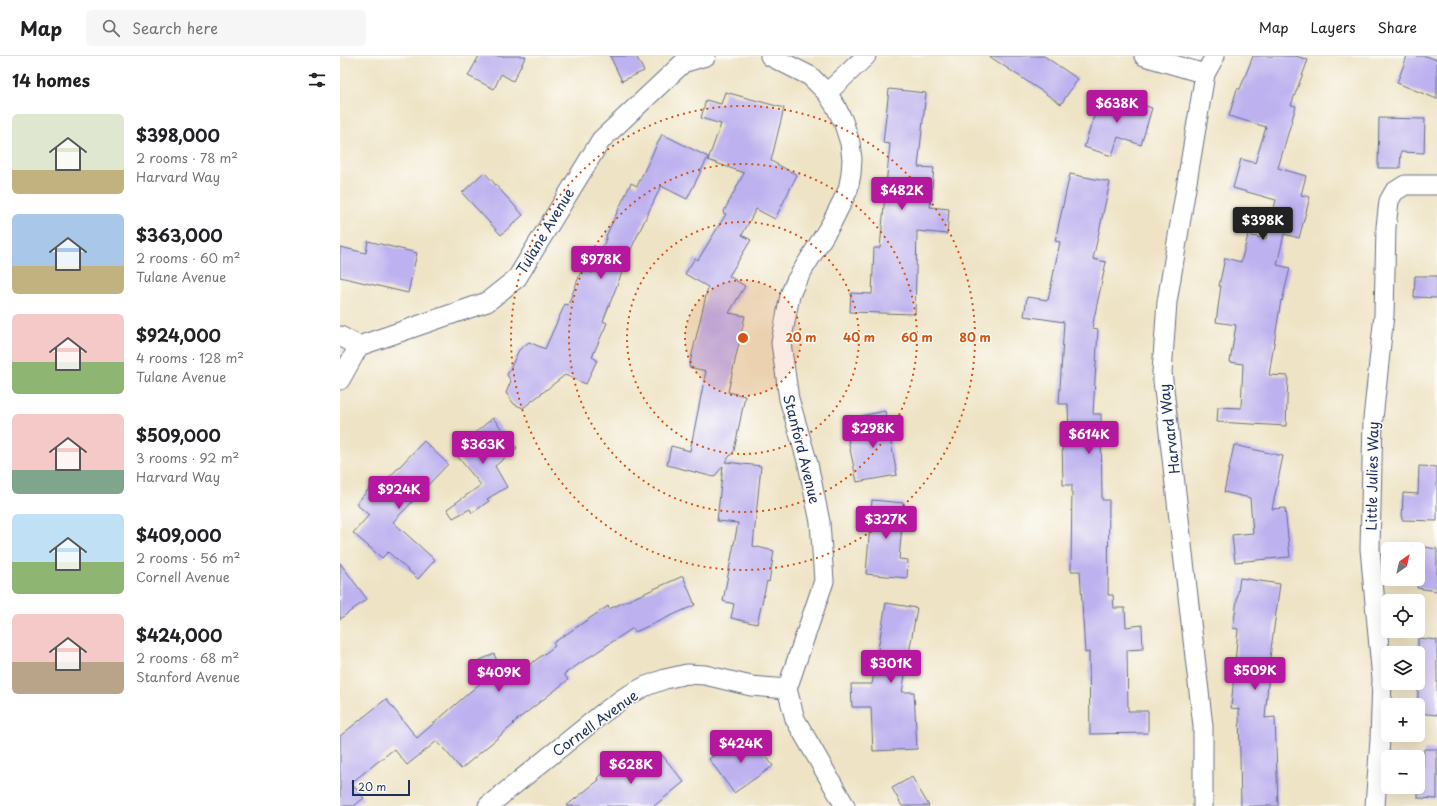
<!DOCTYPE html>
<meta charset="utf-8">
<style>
:root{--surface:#fff;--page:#f6f6f6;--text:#202124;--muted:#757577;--line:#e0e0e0;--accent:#b5179e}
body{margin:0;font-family:"Playpen Sans",sans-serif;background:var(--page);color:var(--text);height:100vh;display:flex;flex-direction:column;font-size:15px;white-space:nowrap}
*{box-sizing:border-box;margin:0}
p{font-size:13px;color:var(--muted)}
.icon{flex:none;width:22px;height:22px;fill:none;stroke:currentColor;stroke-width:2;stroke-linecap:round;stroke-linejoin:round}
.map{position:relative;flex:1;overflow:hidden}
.side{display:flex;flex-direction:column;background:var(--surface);width:340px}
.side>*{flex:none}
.needle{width:26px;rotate:34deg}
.fabs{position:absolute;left:1041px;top:486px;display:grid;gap:8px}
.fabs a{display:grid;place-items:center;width:44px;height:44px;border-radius:6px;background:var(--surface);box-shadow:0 4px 16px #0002;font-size:20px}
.scale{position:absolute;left:12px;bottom:10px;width:58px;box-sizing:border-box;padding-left:4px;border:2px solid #1b2f5e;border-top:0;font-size:11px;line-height:14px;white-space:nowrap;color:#1b2f5e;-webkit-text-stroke:3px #fdfcf7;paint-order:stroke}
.price{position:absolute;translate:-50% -34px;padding:0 9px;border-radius:4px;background:var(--accent);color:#fff;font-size:13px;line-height:26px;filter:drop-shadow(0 1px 2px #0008)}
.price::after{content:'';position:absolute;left:50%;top:24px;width:12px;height:9px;margin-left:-6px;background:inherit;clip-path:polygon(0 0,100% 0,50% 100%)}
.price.current{background:#222;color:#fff}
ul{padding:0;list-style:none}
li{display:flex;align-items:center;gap:12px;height:100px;padding:0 12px}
li span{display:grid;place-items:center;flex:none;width:112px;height:80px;border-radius:6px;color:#555}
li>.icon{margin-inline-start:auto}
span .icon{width:48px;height:48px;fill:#fffc;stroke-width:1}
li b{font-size:17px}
h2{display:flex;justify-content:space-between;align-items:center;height:48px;padding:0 12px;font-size:17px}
header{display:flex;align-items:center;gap:24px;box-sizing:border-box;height:56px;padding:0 20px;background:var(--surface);border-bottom:1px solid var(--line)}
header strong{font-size:19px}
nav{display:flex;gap:22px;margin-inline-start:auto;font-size:14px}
.search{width:280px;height:36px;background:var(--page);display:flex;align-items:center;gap:10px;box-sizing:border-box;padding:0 14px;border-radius:6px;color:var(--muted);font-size:15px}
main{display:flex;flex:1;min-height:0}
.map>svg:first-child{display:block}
</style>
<header>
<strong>Map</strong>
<div class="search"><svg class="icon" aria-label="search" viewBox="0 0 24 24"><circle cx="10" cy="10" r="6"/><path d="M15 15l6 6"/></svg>Search here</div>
<nav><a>Map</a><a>Layers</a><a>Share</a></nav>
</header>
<main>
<section class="side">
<h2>14 homes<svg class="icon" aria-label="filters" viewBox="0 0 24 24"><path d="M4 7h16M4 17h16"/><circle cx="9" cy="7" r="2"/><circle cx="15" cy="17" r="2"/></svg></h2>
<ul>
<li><span style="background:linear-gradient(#dfe7d0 70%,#c2b280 0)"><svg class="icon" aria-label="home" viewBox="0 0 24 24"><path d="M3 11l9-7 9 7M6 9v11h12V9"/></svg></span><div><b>$398,000</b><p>2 rooms · 78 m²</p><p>Harvard Way</p></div></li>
<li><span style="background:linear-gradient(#a9c7e8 65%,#c2b280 0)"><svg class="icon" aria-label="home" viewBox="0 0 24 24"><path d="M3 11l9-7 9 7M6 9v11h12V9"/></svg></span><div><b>$363,000</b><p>2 rooms · 60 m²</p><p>Tulane Avenue</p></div></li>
<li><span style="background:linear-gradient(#f6c9c9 60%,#8fb573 0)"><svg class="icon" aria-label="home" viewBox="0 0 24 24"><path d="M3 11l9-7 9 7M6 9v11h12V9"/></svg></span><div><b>$924,000</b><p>4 rooms · 128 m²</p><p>Tulane Avenue</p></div></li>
<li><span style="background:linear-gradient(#f6c9c9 70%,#7fa58c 0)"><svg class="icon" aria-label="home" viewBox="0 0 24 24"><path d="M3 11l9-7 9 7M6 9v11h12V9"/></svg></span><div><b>$509,000</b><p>3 rooms · 92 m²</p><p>Harvard Way</p></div></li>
<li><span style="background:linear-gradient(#bfe0f5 60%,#8fb573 0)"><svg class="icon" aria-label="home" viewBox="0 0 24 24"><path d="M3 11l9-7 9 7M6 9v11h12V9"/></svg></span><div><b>$409,000</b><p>2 rooms · 56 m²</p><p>Cornell Avenue</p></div></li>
<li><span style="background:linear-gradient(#f6c9c9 60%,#b9a48a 0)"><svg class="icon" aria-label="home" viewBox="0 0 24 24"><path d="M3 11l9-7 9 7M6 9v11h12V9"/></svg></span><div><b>$424,000</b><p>2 rooms · 68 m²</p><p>Stanford Avenue</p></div></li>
</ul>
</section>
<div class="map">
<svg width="1097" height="750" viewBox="0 0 1097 750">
<rect width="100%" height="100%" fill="#fdfcf7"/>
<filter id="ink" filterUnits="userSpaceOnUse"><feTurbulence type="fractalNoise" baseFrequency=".025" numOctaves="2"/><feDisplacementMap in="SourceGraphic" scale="8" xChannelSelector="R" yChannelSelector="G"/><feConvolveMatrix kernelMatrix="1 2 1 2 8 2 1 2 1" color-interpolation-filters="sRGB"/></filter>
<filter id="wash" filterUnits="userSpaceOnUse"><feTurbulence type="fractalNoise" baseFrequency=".012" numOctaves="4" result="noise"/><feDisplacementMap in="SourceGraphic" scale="16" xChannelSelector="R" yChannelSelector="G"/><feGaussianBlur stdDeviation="0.9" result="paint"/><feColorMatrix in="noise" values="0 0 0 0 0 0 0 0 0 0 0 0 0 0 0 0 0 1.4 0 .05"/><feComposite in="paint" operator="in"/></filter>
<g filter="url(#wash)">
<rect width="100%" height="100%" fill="#eee3c5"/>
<g id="blocks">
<g fill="#bdb1ef">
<polygon points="139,0 186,0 173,25 161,18 154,33 128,20"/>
<polygon points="270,0 296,0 304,15 282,25"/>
<polygon points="649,0 704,0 738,23 721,48"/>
<polygon points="913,0 956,0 968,4 951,49 956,50 938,112 966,120 961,139 970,141 959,182 944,178 937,209 950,212 942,245 941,244 929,319 948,320 946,370 877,366 878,351 901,352 903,308 890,306 896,269 876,266 881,230 879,230 885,202 901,206 908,179 926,183 936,144 893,132 901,103 915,107 926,71 889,60 897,33 900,33"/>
<polygon points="1067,0 1086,0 1097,4 1097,43 1057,27"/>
<polygon points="549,33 586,37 578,111 594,112 590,151 609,153 607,178 577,175 575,258 510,256 511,237 532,238 534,192 540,192 550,88 543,87"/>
<polygon points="385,36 444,52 431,105 457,119 435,163 416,153 402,179 411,184 389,220 405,230 389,257 405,260 388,336 405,340 394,395 385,406 421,410 413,490 434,495 429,526 427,525 417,568 391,562 394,548 383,545 398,467 377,465 383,410 374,421 327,409 331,390 350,395 366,315 349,311 368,231 345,218 355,202 358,204 386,158 383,157 404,117 368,104 381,68 361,62 366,44 381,48"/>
<polygon points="762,36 812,52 801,89 778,81 772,100 744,91"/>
<polygon points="1039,62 1085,63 1084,97 1061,96 1060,112 1038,112"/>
<polygon points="322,78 368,101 347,143 321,130 292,191 263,265 267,267 252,301 257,304 246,328 225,319 183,352 174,348 166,337 171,325 167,319 179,294 189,286 205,293 225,248 228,249 242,213 253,217 267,180 266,180 291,127 297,130"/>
<polygon points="144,116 183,159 161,179 122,137"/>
<polygon points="730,118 770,126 753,203 766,206 752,272 758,273 753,358 761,358 762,444 769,444 768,539 773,539 774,552 785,552 786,571 802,569 803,593 787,594 788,655 808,655 808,677 750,678 749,596 745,597 740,515 731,515 732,429 723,429 722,383 729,383 728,348 719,348 724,266 684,260 687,241 708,244 720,186 715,185"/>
<polygon points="28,185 77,197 68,237 0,221 0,191 26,197"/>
<polygon points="1075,220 1097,220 1097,242 1074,241"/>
<polygon points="545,355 557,419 517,426 507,379 524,376 521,360"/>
<polygon points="153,362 177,392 155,410 167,431 147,443 149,445 132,457 130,453 113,462 107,453 141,429 113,395"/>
<polygon points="84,385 108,408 53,466 95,504 78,523 48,496 42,502 13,477 29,459 16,448 34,427 39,432"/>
<polygon points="894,389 943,400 932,453 945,452 950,501 895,506 892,479 913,477 910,442 884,436"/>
<polygon points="1079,410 1097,411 1097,465 1062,464 1063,437 1078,438"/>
<polygon points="532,444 564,447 559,503 568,504 567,522 526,518"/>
<polygon points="1078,490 1097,493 1097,535 1077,532"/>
<polygon points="0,507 27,543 0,563"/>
<polygon points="343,520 355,549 295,576 293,572 224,618 228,624 173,667 174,668 121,713 97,685 67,709 54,693 11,727 24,742 14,750 0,750 0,680 46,643 77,682 146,622 138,605 154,598 166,626 215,590 213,587 268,550 269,553"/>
<polygon points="900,522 940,528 931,593 925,662 935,661 938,750 901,750 899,653 891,652 898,573 893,572"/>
<polygon points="546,547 577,552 562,636 574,636 577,693 533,695 531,651 512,651 511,628 532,628"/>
<polygon points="1078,582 1097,584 1097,659 1078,657"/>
<polygon points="399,682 406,693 416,686 433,710 394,737 369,703"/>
<polygon points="1084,693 1097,693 1097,743 1078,742 1078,723 1083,723"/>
<polygon points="286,699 301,717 322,699 344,726 314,750 226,750 259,724 257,722"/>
<polygon points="572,721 589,750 562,750 552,732"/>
</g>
</g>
</g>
<g filter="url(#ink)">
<use href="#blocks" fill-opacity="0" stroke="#656e82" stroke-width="1"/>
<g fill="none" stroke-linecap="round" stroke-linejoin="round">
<defs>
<g id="minor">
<polyline points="430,0 470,20 487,37 496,51 503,65 510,87 512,103 511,118 508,134 491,168 456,225 450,239 441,287 449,343 468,408 480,466 484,525 447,633 455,663 505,750"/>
<polyline points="804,0 865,18"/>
<polyline points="487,37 526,0"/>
<polyline points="0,280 19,290"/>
<polyline points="0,324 19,290 147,246 177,222 261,84 343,7 366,0"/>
<polyline points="148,750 263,657 285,641 306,630 325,623 347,618 365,619 411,630 447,633"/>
<polyline points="863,750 863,670 822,316 827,246 865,18 875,0"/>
<polyline points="1035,750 1040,684 1042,623 1030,493 1033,363 1044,259 1046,171 1049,145 1054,136 1065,129 1097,129"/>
</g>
</defs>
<use href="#minor" stroke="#656e82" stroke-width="21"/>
<use href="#minor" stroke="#fff" stroke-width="19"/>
</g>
</g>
<circle cx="403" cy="282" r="58" fill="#d45514" fill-opacity=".12"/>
<g fill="none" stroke="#d45514" stroke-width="2" stroke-dasharray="2 4">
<circle cx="403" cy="282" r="58"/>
<circle cx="403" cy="282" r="116"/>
<circle cx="403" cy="282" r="174"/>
<circle cx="403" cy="282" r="232"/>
</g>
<g text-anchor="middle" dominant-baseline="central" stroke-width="3" stroke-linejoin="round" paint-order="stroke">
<g font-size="14" fill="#1b2f5e" stroke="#fdfcf7">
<text transform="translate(205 175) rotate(-59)">Tulane Avenue</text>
<text transform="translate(829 373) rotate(-97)">Harvard Way</text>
<text transform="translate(462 393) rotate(76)">Stanford Avenue</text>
<text transform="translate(1032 420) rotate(-89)">Little Julies Way</text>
<text transform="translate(255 667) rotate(-36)">Cornell Avenue</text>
</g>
</g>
<circle cx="403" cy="282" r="6" fill="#d45514" stroke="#fdfcf7" stroke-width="2"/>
<g font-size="12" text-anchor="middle" font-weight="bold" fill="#d45514" stroke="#fdfcf7" stroke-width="3" stroke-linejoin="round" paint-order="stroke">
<text x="461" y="286">20 m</text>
<text x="519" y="286">40 m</text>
<text x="577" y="286">60 m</text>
<text x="635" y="286">80 m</text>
</g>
</svg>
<div class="fabs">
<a><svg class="needle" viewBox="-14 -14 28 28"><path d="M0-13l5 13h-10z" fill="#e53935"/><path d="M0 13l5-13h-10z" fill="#757577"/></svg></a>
<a><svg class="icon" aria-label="locate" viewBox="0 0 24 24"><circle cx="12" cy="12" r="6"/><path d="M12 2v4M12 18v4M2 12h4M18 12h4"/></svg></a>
<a><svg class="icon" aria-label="layers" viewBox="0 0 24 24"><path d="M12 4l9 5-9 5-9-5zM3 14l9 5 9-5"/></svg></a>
<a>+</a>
<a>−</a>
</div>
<div class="scale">20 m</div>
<b class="price" style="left:777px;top:68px">$638K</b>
<b class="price" style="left:562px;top:155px">$482K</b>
<b class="price current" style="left:923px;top:185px">$398K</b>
<b class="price" style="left:261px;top:224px">$978K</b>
<b class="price" style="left:533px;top:393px">$298K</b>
<b class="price" style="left:749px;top:399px">$614K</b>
<b class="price" style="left:143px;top:409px">$363K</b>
<b class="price" style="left:59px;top:454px">$924K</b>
<b class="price" style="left:546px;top:484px">$327K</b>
<b class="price" style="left:551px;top:628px">$301K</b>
<b class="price" style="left:915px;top:635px">$509K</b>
<b class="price" style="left:159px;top:637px">$409K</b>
<b class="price" style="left:401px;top:708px">$424K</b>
<b class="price" style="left:291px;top:729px">$628K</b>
</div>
</main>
